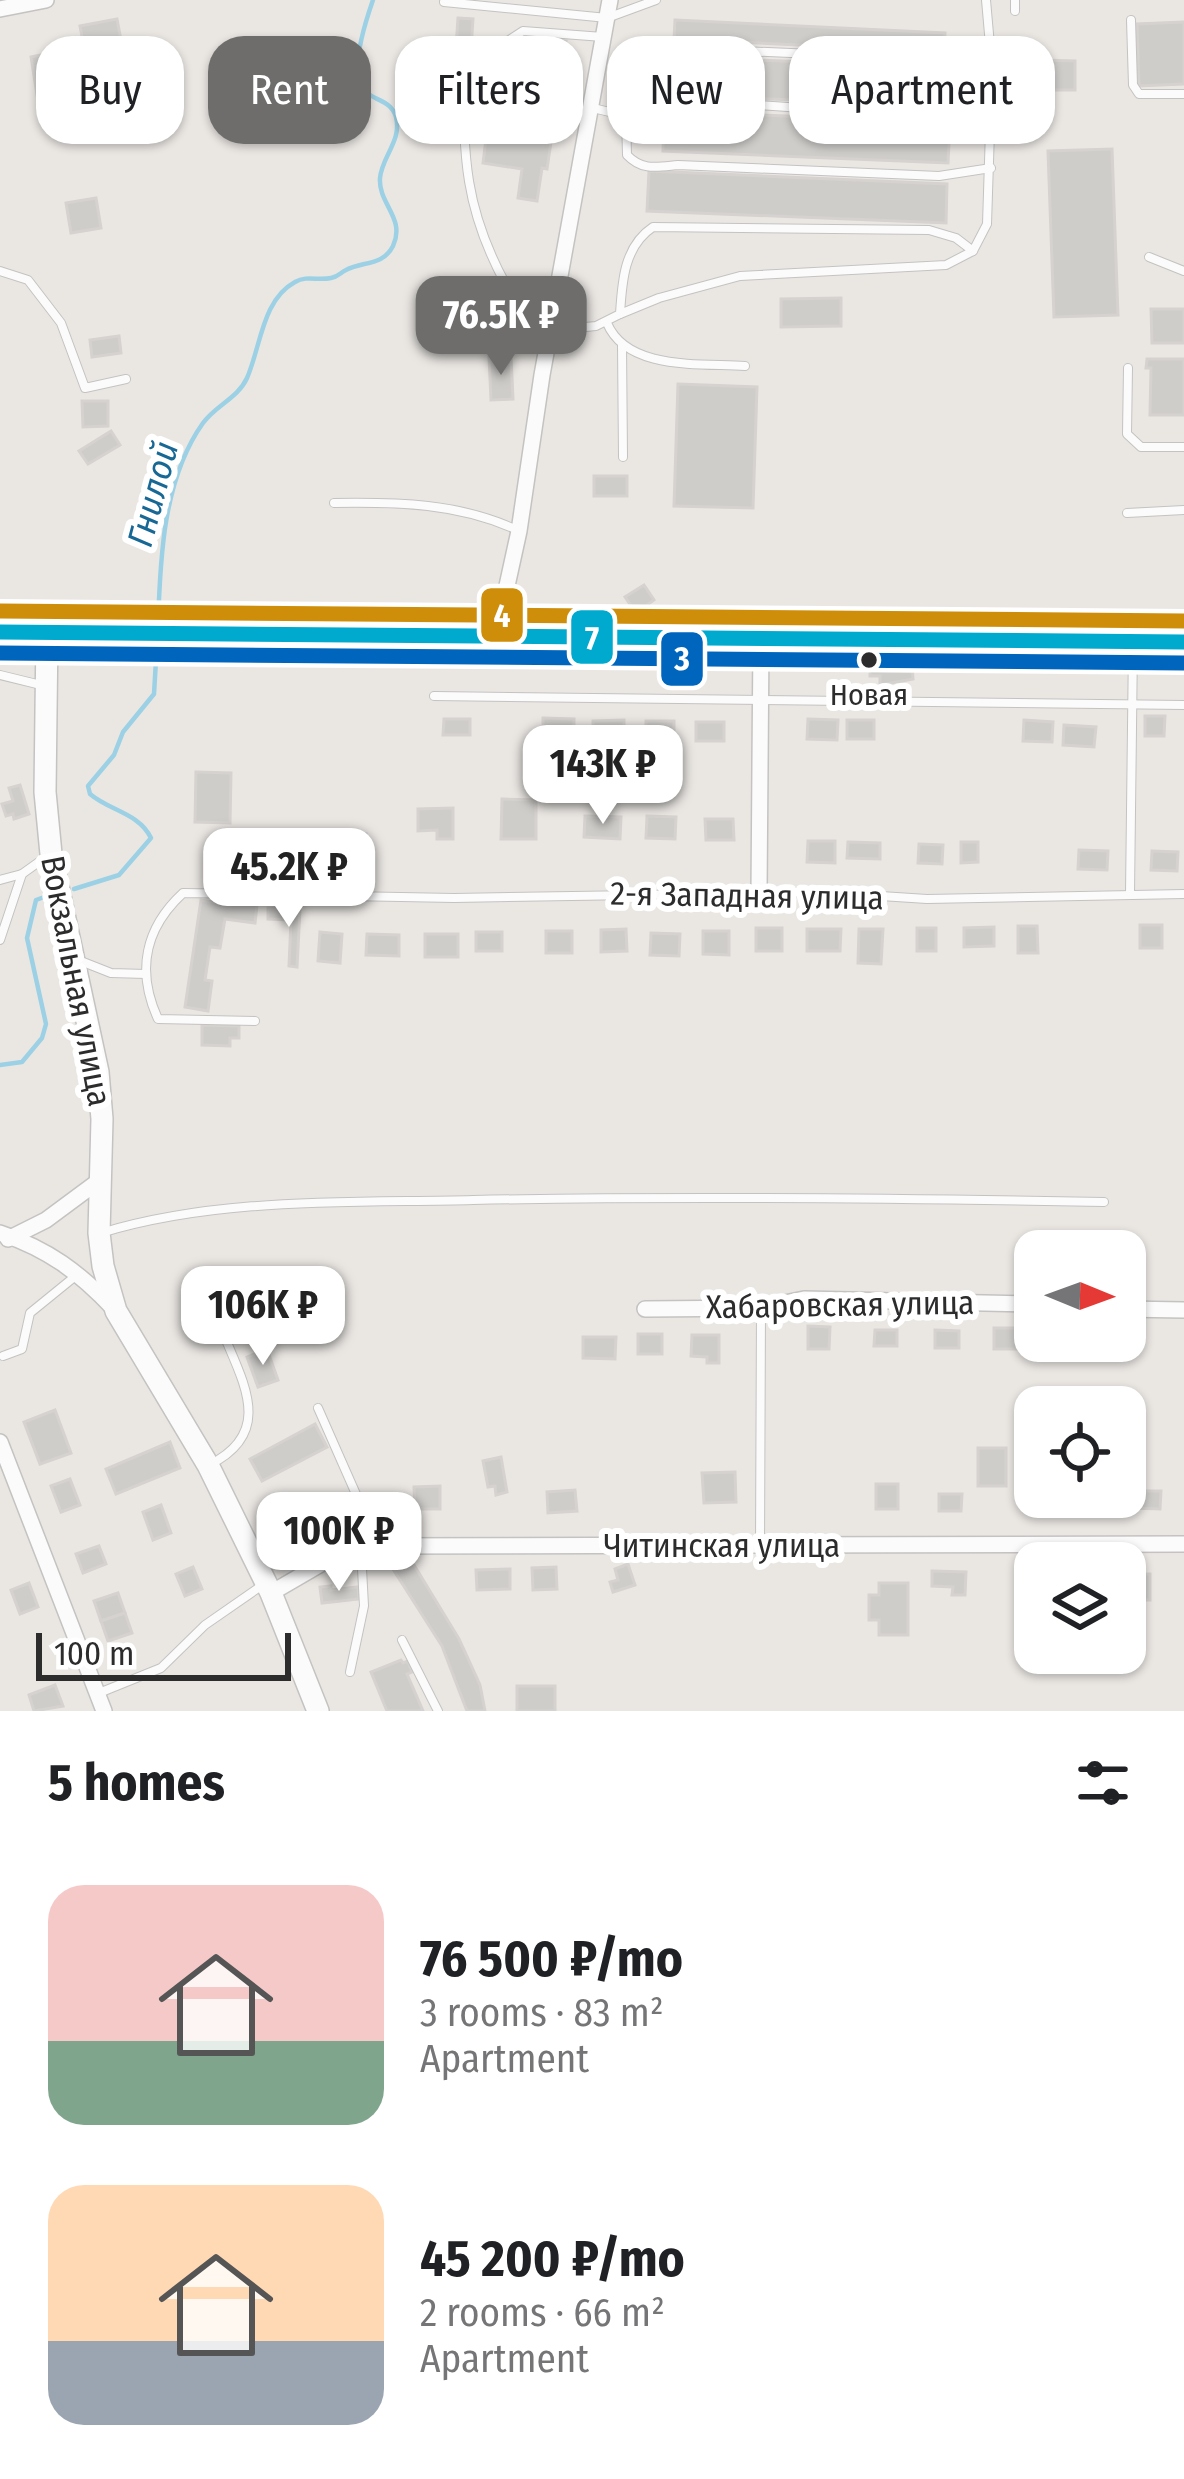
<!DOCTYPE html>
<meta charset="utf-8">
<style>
:root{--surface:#fff;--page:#f2f2f2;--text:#202124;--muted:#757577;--accent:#6e6d6c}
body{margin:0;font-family:"Fira Sans Condensed",sans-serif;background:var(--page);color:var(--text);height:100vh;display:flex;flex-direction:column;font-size:45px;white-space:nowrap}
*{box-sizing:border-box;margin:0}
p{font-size:39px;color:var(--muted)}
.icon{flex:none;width:66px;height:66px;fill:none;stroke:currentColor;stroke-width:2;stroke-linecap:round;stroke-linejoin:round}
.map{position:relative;height:1711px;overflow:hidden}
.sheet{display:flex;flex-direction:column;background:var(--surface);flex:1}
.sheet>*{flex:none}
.banner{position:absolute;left:36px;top:36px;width:1113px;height:108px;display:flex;gap:24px}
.needle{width:78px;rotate:91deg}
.tools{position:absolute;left:1014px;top:1230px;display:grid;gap:24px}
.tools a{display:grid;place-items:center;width:132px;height:132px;border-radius:24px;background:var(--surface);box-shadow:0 3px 9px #0004;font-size:60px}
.scale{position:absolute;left:36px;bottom:30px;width:255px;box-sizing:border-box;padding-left:12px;border:6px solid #2c2c2c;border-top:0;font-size:33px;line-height:42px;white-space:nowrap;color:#2c2c2c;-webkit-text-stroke:9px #fff;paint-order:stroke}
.price{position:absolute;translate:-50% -102px;padding:0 27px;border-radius:24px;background:#fff;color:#222;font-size:39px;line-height:78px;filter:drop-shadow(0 3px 6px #0008)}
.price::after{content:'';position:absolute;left:50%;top:72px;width:36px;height:27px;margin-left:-18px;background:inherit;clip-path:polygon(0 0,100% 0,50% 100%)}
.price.on{background:var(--accent);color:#fff}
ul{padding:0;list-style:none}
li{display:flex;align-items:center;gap:36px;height:300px;padding:0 48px}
li span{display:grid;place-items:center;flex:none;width:336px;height:240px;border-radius:36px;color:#555}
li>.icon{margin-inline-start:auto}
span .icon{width:144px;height:144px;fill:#fffc;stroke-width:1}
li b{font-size:51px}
h2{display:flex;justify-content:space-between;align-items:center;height:144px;padding:0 48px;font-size:51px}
.tag{padding:0 42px;border-radius:36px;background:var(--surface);box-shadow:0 3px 9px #0004;font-size:42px;line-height:108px}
.tag.on{background:var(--accent);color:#fff}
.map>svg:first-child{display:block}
</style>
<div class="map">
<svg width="1184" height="1711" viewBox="0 0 1184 1711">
<rect width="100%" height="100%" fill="#eae7e3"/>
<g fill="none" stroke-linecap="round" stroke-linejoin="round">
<g stroke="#9cd1e5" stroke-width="4.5">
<path d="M158,626C160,559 163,479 203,423C216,405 238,398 247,378C261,346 262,300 295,282C307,275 318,281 331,278C338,277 340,273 346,270C363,261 383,266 393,246C406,218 378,204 380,178C382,156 402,141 396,117C391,99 372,101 363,89C349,70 366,20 373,0"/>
<path d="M74,889L119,875L151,838C139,813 110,811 90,794L88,786L114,755L123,732L154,694L157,643"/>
<polyline points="0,1065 22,1062 42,1038 46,1024 27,938 36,900 47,896"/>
</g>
</g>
<g fill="#cfcdca" stroke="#d5d2cf" stroke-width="3">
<polygon points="458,18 473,19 470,63 455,62"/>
<polygon points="117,19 124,56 108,59 110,70 89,74 80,26"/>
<polygon points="675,20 945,33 944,52 674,39"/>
<polygon points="1184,22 1184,84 1139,86 1137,24"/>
<polygon points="542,39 566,41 547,169 542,168 537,201 518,198 522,169 483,163 486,139 466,136 475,73 521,79 526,52"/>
<polygon points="51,53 57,91 37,95 31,57"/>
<polygon points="176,54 182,76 158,83 152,61"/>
<polygon points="670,57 950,67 948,106 669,95"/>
<polygon points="1043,60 1075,61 1075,90 1043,90"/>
<polygon points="664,111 950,123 948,163 663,151"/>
<polygon points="1112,149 1118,315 1054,317 1048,151"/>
<polygon points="649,171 947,184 946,223 647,211"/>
<polygon points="96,198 101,228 71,233 66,203"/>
<polygon points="841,298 841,326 781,327 781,299"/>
<polygon points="1151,309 1184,309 1184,343 1152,343"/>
<polygon points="119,336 121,353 92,357 90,340"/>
<polygon points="511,356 513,399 491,400 489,357"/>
<polygon points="1147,359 1184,359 1184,415 1150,415 1151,368 1146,368"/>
<polygon points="678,384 757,387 753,508 674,506"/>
<polygon points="82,401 108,401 108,426 83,427"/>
<polygon points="111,431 120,445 88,464 79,451"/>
<rect x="594" y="476" width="33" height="20"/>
<polygon points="644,585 654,600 636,613 625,597"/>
<polygon points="880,662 908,662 912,665 913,679 880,685 880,676 870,676 870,669 880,669"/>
<polygon points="1145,716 1165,716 1164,736 1145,736"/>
<polygon points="543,718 574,719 574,739 543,739"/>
<polygon points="444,719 470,719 470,735 443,735"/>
<polygon points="808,719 838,720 837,740 807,739"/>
<polygon points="624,720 624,741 593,741 593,721"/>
<rect x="847" y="720" width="27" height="19"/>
<polygon points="1024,720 1053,722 1052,742 1023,741"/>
<rect x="646" y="721" width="28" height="21"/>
<rect x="696" y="722" width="28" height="19"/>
<polygon points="1064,725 1096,727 1094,747 1063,745"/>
<polygon points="196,772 231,773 230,823 195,822"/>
<polygon points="20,785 29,814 14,819 13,814 6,816 2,804 13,801 9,788"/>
<polygon points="502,799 536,800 536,839 501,839"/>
<polygon points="453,808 453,839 437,839 437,830 418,831 418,809"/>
<polygon points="585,816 621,817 620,839 584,837"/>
<polygon points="647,816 676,817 675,839 646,838"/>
<polygon points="705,819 733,819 734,840 706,840"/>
<rect x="284" y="833" width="28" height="20"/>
<polygon points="338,833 366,834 366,854 337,853"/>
<polygon points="808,841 835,841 835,863 807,862"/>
<polygon points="848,842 880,843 880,859 847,858"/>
<polygon points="961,842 978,842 978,862 961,863"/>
<polygon points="919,844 943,845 942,864 918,863"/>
<polygon points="1079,850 1108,851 1107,870 1078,869"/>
<polygon points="1152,851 1178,852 1177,871 1151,870"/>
<polygon points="231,898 257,905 255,923 225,919 220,948 210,947 205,980 212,981 208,1011 185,1007 201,900 230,905"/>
<polygon points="268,908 300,910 297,967 289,966 291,920 268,919"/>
<rect x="1140" y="925" width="22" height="23"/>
<polygon points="1018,926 1037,926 1038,953 1018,953"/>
<polygon points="994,927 994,946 964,947 964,928"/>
<rect x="756" y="928" width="26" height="23"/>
<rect x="917" y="928" width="19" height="23"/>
<polygon points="626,929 627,951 601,952 601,930"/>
<polygon points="807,929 841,929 840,951 807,951"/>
<polygon points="859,929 883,929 881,964 858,963"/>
<rect x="546" y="931" width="26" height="22"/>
<polygon points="703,931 729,931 729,955 703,954"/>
<polygon points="320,932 342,934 340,963 318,961"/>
<rect x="476" y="932" width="26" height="19"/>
<polygon points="651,933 680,934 679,956 650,955"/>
<polygon points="367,934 399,935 399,956 366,955"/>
<rect x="425" y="934" width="33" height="23"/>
<polygon points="202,1025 239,1026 239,1038 230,1038 230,1046 202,1045"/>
<polygon points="808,1326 830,1327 829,1349 808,1349"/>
<rect x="994" y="1328" width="23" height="21"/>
<polygon points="875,1330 897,1330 897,1346 874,1346"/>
<polygon points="935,1330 959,1331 959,1348 935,1348"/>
<rect x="638" y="1334" width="24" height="20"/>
<polygon points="692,1335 719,1335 719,1363 707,1363 707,1357 691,1356"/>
<polygon points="583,1337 616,1337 615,1359 583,1358"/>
<polygon points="267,1349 278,1380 258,1387 247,1357"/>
<polygon points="55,1410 71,1453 40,1464 24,1422"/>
<polygon points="315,1424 327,1447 262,1481 250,1459"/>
<polygon points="170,1442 180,1468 116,1494 106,1469"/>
<rect x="978" y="1448" width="28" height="38"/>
<polygon points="501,1457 507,1492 496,1495 495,1486 488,1487 483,1461"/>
<polygon points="735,1472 736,1502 704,1503 702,1473"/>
<polygon points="70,1479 80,1505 61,1512 51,1486"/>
<rect x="876" y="1484" width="22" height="25"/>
<polygon points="440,1486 440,1509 415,1509 414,1487"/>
<polygon points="575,1490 577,1511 548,1513 547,1492"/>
<polygon points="1133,1491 1161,1491 1160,1509 1132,1508"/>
<polygon points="939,1494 962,1494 961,1511 939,1511"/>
<polygon points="281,1499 285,1511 294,1508 304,1538 281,1546 267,1503"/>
<polygon points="161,1505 171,1533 153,1540 143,1512"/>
<polygon points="99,1546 106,1564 83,1573 76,1554"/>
<polygon points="411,1560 459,1639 480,1685 485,1711 467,1711 442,1646 393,1569"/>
<polygon points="628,1564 635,1585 613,1592 610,1582 618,1580 615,1569"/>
<polygon points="1020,1566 1035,1566 1035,1595 1019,1595"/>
<polygon points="193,1567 202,1589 185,1596 176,1574"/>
<polygon points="556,1567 557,1589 533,1590 532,1568"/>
<polygon points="510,1569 510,1589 477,1590 476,1570"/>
<polygon points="932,1571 966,1572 965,1595 952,1595 953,1587 932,1586"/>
<rect x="1127" y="1574" width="23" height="26"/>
<polygon points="29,1583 38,1607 20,1614 11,1590"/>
<polygon points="879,1583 908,1583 908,1635 879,1635 879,1620 869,1620 869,1595 879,1595"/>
<polygon points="331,1586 331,1590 358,1587 359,1599 322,1603 320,1587"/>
<polygon points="118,1593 125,1613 101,1621 94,1601"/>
<polygon points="125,1613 132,1633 108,1641 101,1621"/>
<polygon points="401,1660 403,1663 408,1661 412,1672 407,1674 423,1711 387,1711 371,1672"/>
<polygon points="55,1685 63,1706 34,1711 29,1695"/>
<rect x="517" y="1686" width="38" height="25"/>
</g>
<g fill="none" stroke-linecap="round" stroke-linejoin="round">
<defs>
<g id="service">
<polyline points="444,2 607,18 656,0"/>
<polyline points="1015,11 1015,0"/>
<polyline points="1131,20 1133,85 1139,94 1184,94"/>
<path d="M603,37L523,31L468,67L464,74C463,157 465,209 505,283C514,300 521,318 534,332L596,326L620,314C622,282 624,246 653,227L929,230L956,238L973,251"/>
<polyline points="651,47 952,60 992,68"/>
<polyline points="593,108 626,116 647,99 671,99 992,121"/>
<path d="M626,116L627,155C642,171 657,167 678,165L939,176L991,168"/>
<polyline points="1149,257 1184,271"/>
<polyline points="0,271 28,280 61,323 85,388 126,379"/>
<polyline points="620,314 659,298 740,276 946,265 973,251 987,224 992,68 986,0"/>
<path d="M607,323C627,371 701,363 745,366"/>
<polyline points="622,345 623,457"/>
<polyline points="1128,368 1127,434 1141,447 1184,447"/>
<path d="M334,503C398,502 459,503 517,530"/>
<polyline points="1127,513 1184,510"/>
<path d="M619,631C645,615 680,604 702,632"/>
<polyline points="0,675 45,686"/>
<polyline points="434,696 1184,705"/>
<polyline points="0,880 22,874 50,854"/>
<polyline points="1130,894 1133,644"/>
<polyline points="0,940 22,874"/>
<polyline points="78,960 111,973 146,974"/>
<path d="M255,1021L158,1019C136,971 145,928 183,893L454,898L819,892L927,899L1184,894"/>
<path d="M101,1233C219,1197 350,1203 473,1200C683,1196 894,1198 1104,1202"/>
<polyline points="3,1356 22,1349 30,1313 78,1274"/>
<polyline points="318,1408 378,1544"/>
<path d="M209,1465C278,1431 240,1378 219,1323"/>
<polyline points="760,1546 761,1310"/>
<polyline points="402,1640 438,1711"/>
<polyline points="350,1672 364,1606 361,1550"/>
<polyline points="99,1693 161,1668 205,1625 264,1584"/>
</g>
<g id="minor">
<polyline points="0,9 46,0"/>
<polyline points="496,636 519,531 542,375 610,0"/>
<polyline points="759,893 761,639"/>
<path d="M0,1233C48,1249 79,1272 114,1309"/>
<polyline points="8,1239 46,1220 100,1180"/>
<polyline points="645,1309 761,1308 804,1299 1035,1304"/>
<polyline points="1125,1309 1184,1310"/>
<polyline points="0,1442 104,1711"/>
<polyline points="271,1593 326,1561 379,1546 1184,1544"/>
</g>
<polyline id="secondary" points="47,633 45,792 51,854 98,1072 102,1119 99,1233 103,1266 116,1311 208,1465 271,1593 318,1711"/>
<polyline id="primary" points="0,632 1184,642"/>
</defs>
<use href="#service" stroke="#c4c3c2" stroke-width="10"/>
<use href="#minor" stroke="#c4c3c2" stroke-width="18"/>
<use href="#secondary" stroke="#c4c3c2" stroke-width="24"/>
<use href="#primary" stroke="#c6c4c2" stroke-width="27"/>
<use href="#service" stroke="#fcfbfb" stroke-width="8"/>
<use href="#minor" stroke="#fcfbfb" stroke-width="15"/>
<use href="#secondary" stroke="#fcfbfb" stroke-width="21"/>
<use href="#primary" stroke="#e6e3d6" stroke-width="24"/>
<defs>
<polyline id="bus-1" points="0,632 1184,642"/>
<polyline id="bus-2" points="0,653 1184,663"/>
<polyline id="bus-3" points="0,611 1184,621"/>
</defs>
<use href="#bus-1" stroke="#fff" stroke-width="24"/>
<use href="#bus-2" stroke="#fff" stroke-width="24"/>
<use href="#bus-3" stroke="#fff" stroke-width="24"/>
<use href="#bus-1" stroke="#00a9ce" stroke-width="15"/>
<use href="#bus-2" stroke="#0065bd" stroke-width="15"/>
<use href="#bus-3" stroke="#ce8e09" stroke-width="15"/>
</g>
<circle fill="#2c2c2c" stroke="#fff" stroke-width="4.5" cx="869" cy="660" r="10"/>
<g text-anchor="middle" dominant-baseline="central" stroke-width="12" stroke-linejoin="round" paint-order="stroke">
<g font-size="30" fill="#2c2c2c" stroke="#fff">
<text x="869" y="695">Новая</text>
</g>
<g font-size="33" fill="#2c2c2c" stroke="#fff">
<text transform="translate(747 896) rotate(1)">2-я Западная улица</text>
<text transform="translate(76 981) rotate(79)">Вокзальная улица</text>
<text transform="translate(840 1305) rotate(-1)">Хабаровская улица</text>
<text x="722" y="1546">Читинская улица</text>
</g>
<g font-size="36" font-style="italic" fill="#186895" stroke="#fff">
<text transform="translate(153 494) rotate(-75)">Гнилой</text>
</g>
</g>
<g stroke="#fff" stroke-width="4.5">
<rect x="479" y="586" width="46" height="58" rx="12" fill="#ce8e09"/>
<rect x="569" y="608" width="46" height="58" rx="12" fill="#00a9ce"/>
<rect x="659" y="630" width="46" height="58" rx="12" fill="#0065bd"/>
</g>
<g font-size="33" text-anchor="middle" font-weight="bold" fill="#fff">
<text x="502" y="627">4</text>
<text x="592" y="649">7</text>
<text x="682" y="670">3</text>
</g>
</svg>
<div class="tools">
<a><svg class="needle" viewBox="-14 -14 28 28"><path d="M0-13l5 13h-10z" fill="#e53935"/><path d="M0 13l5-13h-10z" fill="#757577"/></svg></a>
<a><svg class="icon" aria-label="locate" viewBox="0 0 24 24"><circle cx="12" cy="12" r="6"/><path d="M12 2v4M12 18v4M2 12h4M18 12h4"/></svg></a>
<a><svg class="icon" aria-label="layers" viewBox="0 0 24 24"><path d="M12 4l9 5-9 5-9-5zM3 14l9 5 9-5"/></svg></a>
</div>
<div class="scale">100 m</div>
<b class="price on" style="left:501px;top:378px">76.5K ₽</b>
<b class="price" style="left:603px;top:827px">143K ₽</b>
<b class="price" style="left:289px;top:930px">45.2K ₽</b>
<b class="price" style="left:263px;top:1368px">106K ₽</b>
<b class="price" style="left:339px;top:1594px">100K ₽</b>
<div class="banner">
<a class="tag">Buy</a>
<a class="tag on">Rent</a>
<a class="tag">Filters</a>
<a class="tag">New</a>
<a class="tag">Apartment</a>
</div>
</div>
<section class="sheet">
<h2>5 homes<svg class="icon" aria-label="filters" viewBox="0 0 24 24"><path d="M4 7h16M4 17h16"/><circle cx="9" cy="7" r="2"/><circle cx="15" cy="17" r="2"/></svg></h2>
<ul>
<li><span style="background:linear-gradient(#f6c9c9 65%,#7fa58c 0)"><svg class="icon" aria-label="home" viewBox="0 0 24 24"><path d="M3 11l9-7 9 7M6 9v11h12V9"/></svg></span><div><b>76 500 ₽/mo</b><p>3 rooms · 83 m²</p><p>Apartment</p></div></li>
<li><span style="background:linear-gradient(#ffd9b3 65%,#9aa5b1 0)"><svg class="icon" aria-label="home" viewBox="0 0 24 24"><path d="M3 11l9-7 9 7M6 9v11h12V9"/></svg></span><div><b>45 200 ₽/mo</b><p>2 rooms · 66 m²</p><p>Apartment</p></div></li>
</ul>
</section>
